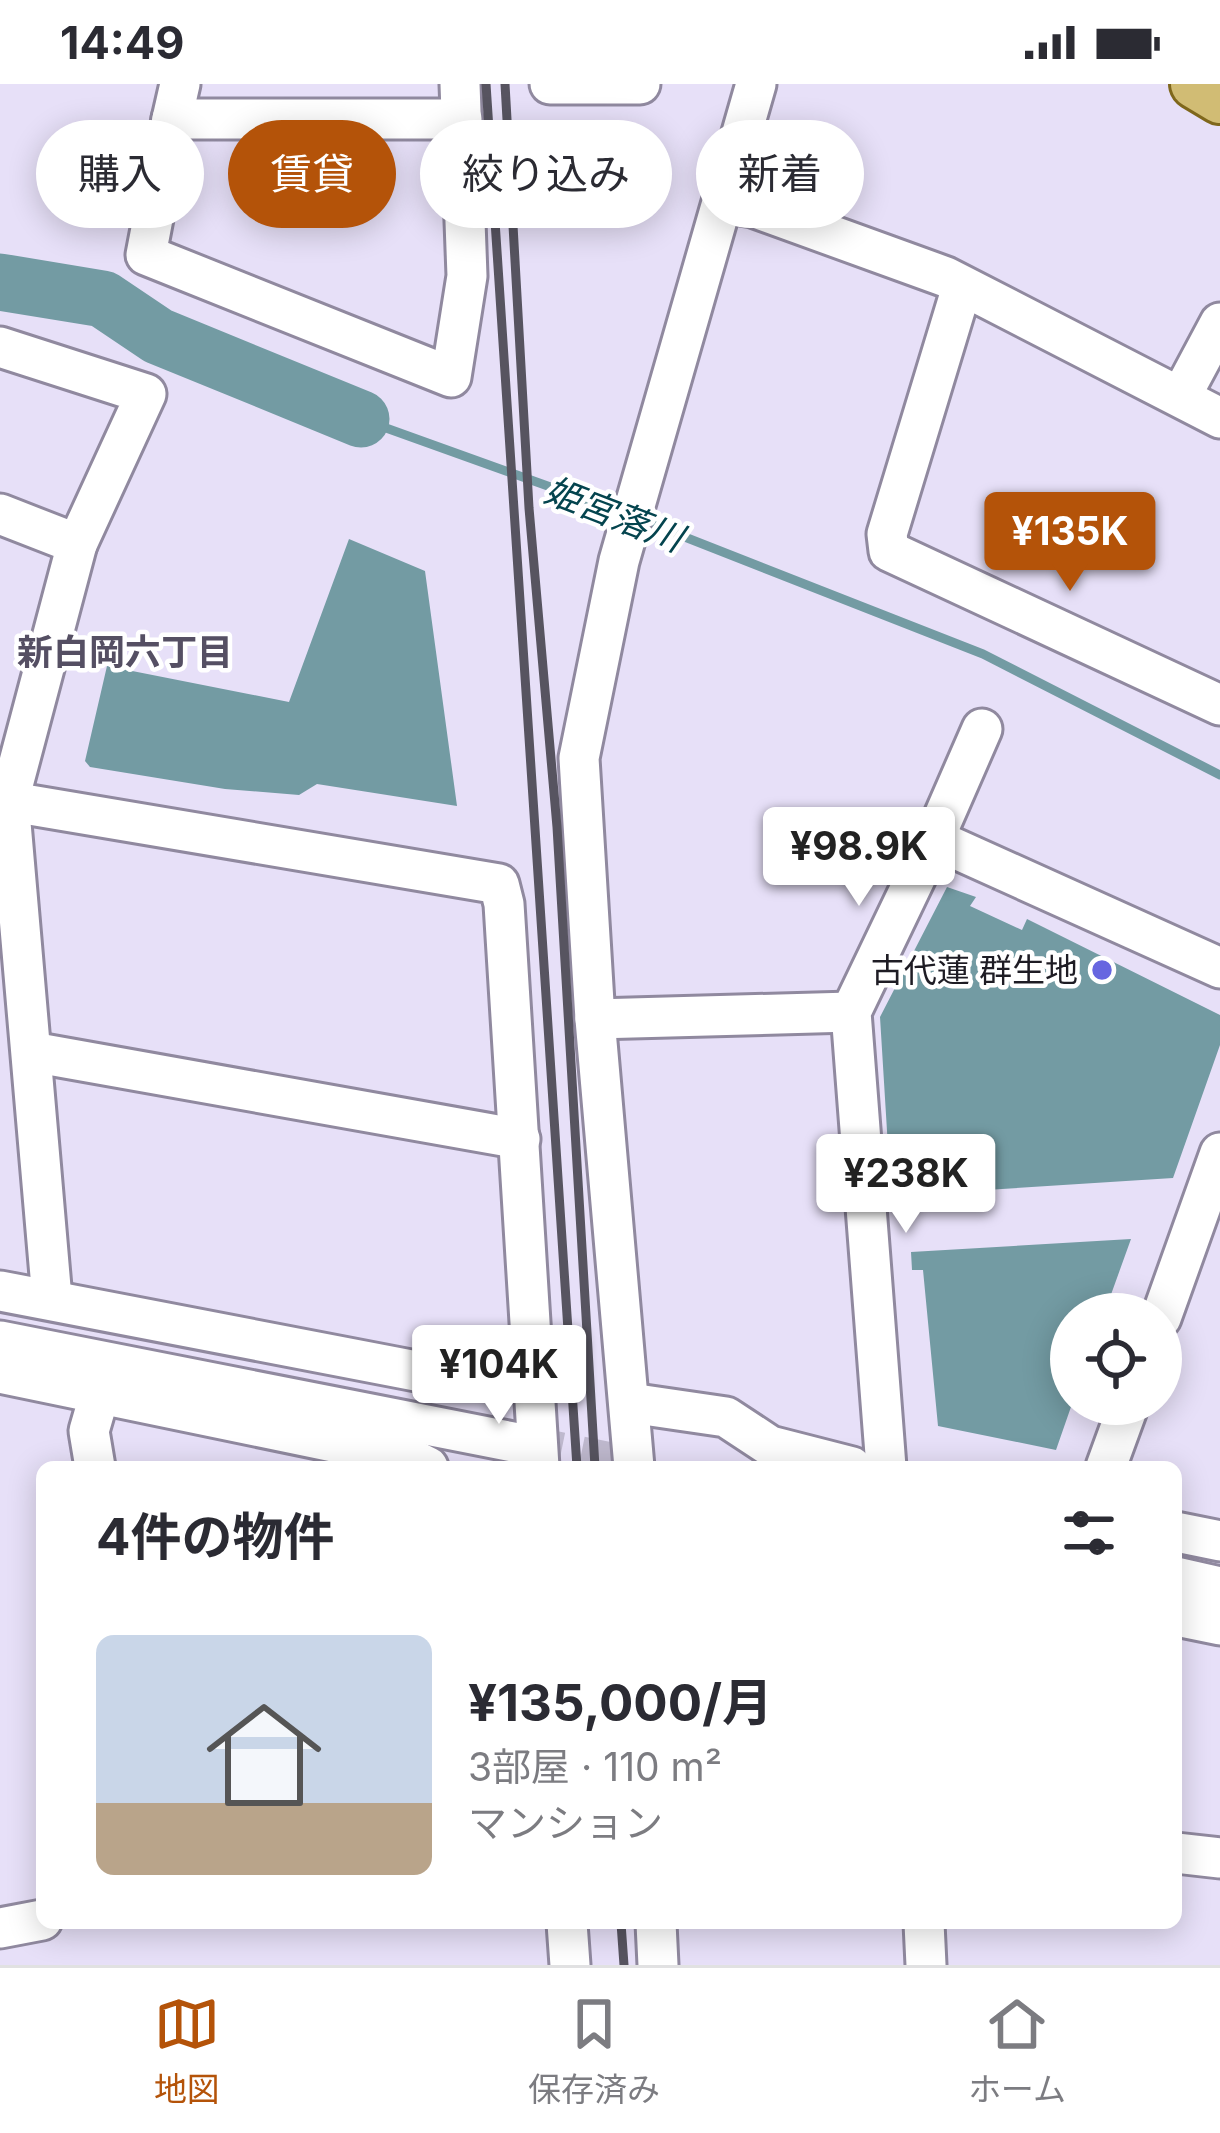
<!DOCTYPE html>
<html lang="ja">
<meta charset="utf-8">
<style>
:root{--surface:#fff;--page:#f2f2f3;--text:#2b2b33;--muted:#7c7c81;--line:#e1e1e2;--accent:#b45309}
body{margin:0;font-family:Inter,"Noto Sans JP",sans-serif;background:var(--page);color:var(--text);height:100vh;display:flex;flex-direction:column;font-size:45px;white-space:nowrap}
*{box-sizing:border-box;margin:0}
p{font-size:39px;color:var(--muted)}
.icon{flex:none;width:66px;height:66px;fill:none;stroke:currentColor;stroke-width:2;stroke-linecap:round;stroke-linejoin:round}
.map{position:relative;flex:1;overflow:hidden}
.side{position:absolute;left:36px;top:1377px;width:1146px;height:468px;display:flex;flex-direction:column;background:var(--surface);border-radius:18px;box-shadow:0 6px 30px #0003}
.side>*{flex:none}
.banner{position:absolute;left:36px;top:36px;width:1149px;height:108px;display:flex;gap:24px}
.fabs{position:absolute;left:1050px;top:1209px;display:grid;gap:24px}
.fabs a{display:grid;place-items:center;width:132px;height:132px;border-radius:50%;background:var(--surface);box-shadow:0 6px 30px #0003;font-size:60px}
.price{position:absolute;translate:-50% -102px;padding:0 27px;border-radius:12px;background:#fff;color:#222;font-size:39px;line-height:78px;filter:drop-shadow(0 3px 6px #0008)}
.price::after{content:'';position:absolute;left:50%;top:72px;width:36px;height:27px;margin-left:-18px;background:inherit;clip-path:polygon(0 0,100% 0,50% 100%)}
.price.selected{background:var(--accent);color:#fff}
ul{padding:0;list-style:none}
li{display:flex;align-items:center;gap:36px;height:300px;padding:0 60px}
li span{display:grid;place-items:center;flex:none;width:336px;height:240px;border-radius:18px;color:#555}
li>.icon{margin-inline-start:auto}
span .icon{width:144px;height:144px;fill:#fffc;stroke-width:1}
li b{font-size:51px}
h2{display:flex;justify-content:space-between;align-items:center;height:144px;padding:0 60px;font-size:51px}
.tag{padding:0 42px;border-radius:54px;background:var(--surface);box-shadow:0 6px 30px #0003;font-size:42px;line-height:108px}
.tag.selected{background:var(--accent);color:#fff}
.status{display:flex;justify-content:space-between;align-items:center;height:84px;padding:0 60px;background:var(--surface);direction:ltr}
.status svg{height:33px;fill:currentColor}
.tab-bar{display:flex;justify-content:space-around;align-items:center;height:168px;border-top:3px solid var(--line);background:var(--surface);font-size:33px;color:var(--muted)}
.tab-bar a{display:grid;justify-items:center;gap:6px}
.tab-bar .selected{color:var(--accent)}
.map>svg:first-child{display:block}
</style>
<div class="status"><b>14:49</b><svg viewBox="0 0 49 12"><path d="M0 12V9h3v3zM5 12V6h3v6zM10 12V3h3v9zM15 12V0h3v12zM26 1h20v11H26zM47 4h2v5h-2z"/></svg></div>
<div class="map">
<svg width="1220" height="1881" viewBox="0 0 1220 1881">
<rect width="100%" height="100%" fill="#e7e0f8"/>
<g fill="#739ba3">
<polygon points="349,455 425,487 457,722 317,700 299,711 225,705 90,683 85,677 107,582 289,618"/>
<polygon points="947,803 976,813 970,822 1022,846 1027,835 1220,931 1220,961 1173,1094 891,1112 880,933"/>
<polygon points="1131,1155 1104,1230 1071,1230 1072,1320 1056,1366 938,1342 923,1186 912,1186 911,1168"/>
</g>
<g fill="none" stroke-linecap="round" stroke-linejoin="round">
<g stroke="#739ba3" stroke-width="9">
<polyline points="150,271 158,252"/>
<polyline points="361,335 623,429"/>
<polyline points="644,437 983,570 1220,691"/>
</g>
<polyline stroke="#739ba3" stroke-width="57" points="0,198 103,215 158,252 361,335"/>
<polyline stroke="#bfb9ce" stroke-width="39" stroke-dasharray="39 20" stroke-linecap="butt" points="523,1360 636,1383"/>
<defs>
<g id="minor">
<polyline points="180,0 172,35 462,35"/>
<polyline points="550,0 640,0"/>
<polyline points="172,35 146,171 451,293 467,192 460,0"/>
<polyline points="724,118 753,123 946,193 1220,334"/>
<polyline points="962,203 887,450 889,467 1220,621"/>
<polyline points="0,263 146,310 77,460"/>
<polyline points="1181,312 1220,239"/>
<polyline points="0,430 77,460 9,716 52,1215"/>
<polyline points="0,716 499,800 504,820 539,1383"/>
<polyline points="934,755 1220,884"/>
<polyline points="595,935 851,928"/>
<polyline points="32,968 520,1055"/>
<polyline points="0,1207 416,1287 470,1287 534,1299"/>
<polyline points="1161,1234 1220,1069"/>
<polyline points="0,1257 523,1360"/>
<polyline points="0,1289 410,1374 428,1383"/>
<polyline points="630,1319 726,1333 770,1362 852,1383"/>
<polyline points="95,1383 89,1347 100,1309"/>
<polyline points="634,1383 595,935 579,674 619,477 756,0"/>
<polyline points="886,1383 851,928 934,755 982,645"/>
<polyline points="1106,1383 1129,1320"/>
<polyline points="1176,1448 1220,1457"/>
<polyline points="1176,1493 1220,1503"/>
<polyline points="1176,1532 1220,1541"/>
<polyline points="1176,1769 1220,1774"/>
<polyline points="567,1839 570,1881"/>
<polyline points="656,1839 658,1881"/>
<polyline points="924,1839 926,1881"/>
<polyline points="0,1844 42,1836"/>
</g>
<polyline id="major" points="1195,0 1220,15"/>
</defs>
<use href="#minor" stroke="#90899f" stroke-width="45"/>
<use href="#major" stroke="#7f671c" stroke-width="54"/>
<use href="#minor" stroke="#fff" stroke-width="39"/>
<use href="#major" stroke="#d1bc74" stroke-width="48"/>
<g stroke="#575460" stroke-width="9">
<polyline points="486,0 577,1383"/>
<polyline points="505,0 529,424 557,743 595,1383"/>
<polyline points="621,1839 624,1881"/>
</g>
</g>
<circle fill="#6766e0" stroke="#fff" stroke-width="4.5" cx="1102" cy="886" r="12"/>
<g text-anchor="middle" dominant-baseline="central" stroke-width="9" stroke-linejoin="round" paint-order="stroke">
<g font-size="33" fill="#1e1c24" stroke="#fff" text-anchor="end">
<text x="1078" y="886">古代蓮 群生地</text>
</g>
<g font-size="36" font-style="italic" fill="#04444e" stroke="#fff">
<text transform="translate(614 430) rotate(21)">姫宮落川</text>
</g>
<g font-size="36" font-weight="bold" fill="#554f63" stroke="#fff">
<text x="125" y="568">新白岡六丁目</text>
</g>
</g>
</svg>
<div class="fabs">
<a><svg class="icon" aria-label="locate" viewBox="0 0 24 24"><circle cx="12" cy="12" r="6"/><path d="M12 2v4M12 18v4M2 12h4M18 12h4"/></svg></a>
</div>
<b class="price selected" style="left:1070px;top:510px">¥135K</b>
<b class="price" style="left:859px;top:825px">¥98.9K</b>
<b class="price" style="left:906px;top:1152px">¥238K</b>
<b class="price" style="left:499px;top:1343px">¥104K</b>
<div class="banner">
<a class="tag">購入</a>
<a class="tag selected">賃貸</a>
<a class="tag">絞り込み</a>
<a class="tag">新着</a>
</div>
<section class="side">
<h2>4件の物件<svg class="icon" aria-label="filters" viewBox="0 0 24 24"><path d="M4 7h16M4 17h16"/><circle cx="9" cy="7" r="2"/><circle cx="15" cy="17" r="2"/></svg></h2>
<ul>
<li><span style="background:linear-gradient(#c9d6e8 70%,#b9a48a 0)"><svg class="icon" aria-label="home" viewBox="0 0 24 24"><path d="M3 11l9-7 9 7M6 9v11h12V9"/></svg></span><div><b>¥135,000/月</b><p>3部屋 · 110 m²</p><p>マンション</p></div></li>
</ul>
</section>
</div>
<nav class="tab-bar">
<a class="selected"><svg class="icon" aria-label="map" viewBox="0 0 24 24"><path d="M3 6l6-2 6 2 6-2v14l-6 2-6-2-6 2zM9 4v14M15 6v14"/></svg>地図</a>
<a><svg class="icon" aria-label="saved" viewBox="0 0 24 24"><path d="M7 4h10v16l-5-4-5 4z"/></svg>保存済み</a>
<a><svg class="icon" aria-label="home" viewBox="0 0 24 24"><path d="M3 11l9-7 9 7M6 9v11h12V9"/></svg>ホーム</a>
</nav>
